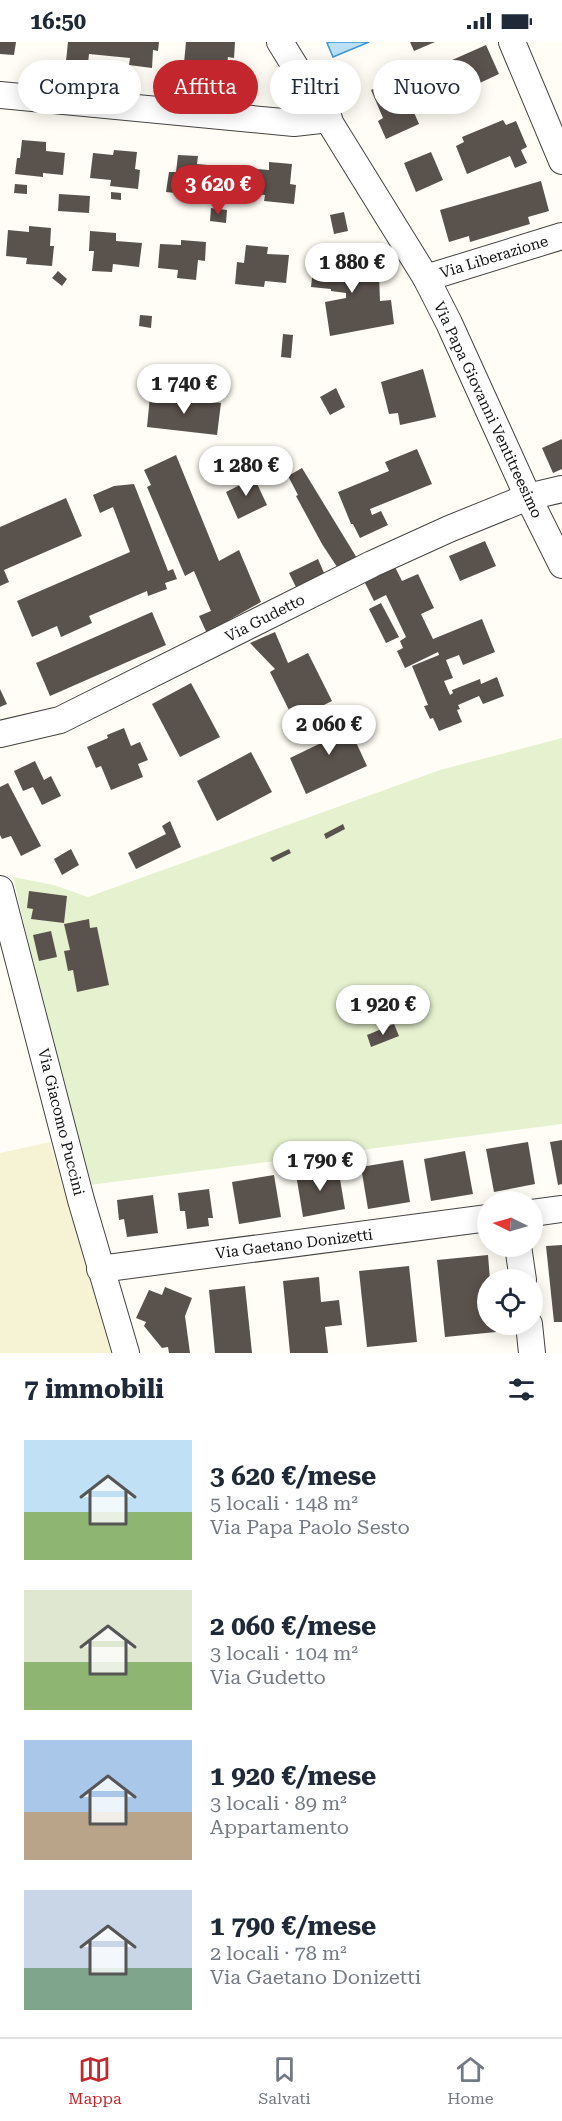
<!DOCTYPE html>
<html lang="it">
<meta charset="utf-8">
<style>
:root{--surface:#fff;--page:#f6f6f7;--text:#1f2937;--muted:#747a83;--line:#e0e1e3;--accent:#c4262e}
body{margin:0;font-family:"Roboto Serif",serif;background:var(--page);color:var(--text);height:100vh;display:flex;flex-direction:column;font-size:22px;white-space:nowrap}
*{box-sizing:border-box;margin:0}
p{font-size:20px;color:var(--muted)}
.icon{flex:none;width:33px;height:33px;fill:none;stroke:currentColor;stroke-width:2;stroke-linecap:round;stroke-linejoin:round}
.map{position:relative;height:1311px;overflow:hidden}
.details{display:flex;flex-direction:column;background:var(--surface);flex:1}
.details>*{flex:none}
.top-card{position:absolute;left:18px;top:18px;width:526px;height:54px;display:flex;gap:12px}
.needle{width:39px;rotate:275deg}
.tools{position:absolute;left:477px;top:1149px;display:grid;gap:12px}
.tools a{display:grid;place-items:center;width:66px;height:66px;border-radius:50%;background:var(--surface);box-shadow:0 3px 15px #0003;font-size:30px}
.price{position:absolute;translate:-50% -51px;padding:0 14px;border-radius:21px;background:#fff;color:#222;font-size:20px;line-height:39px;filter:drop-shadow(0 2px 3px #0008)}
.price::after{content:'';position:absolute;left:50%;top:36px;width:18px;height:14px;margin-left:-9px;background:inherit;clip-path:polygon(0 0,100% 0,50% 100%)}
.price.on{background:var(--accent);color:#fff}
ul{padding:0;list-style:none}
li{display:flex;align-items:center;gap:18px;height:150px;padding:0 24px}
li span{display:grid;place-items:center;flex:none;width:168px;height:120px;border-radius:0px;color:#555}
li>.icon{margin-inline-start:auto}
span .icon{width:72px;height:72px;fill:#fffc;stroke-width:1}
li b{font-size:26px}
h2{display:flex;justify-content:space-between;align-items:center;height:72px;padding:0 24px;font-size:26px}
.chip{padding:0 21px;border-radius:27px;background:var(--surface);box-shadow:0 3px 15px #0003;font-size:21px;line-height:54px}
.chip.on{background:var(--accent);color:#fff}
.status{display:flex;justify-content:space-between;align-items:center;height:42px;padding:0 30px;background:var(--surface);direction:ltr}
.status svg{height:16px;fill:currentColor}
.tabs{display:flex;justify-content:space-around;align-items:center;height:84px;border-top:2px solid var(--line);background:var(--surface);font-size:16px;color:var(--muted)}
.tabs a{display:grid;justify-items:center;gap:3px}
.tabs .on{color:var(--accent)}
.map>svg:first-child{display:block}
</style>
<div class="status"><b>16:50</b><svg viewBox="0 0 49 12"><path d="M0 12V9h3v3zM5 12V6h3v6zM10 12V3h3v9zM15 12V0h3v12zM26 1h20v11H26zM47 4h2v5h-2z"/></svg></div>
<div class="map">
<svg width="562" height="1311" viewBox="0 0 562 1311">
<rect width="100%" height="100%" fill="#fffdf5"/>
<polygon fill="#f6f3d4" points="50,1100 111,1311 0,1311 0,1111"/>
<polygon fill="#e6f2cf" points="562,696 562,1082 90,1143 45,972 13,835 54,843 88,855 440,728"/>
<polygon fill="#b9e0f7" stroke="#3f96cf" stroke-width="1.5" points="330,0 369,0 333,15 327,1"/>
<g fill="#5a524d">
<polygon points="0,0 16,0 14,13 0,12"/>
<polygon points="68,0 159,0 158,9 153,8 152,26 129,23 130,16 89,12 88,21 66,19"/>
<polygon points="186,0 235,0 234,16 228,15 226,34 204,32 205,23 184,21"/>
<polygon points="410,0 435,0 414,9"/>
<polygon points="486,3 499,32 439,60 425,30"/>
<polygon points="399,36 419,82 386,97 378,79 383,76 371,48"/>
<polygon points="503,78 506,83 516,79 527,105 521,108 527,121 515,126 510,114 467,132 456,104 464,100 462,95"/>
<polygon points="22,98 46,100 46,109 65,111 63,133 43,131 43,135 15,132 17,116 20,116"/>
<polygon points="114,108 137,110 135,127 140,128 138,147 110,144 111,138 90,136 93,111 113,113"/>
<polygon points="431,110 443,138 416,150 404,121"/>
<polygon points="178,113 198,114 197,122 219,124 219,127 230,128 229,147 194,146 194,153 166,150 169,130 176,130"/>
<polygon points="269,120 292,122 290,142 296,143 294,162 264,159 265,153 245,151 247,126 269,128"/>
<polygon points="541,139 549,169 528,175 530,182 470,200 469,194 449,200 440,168"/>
<polygon points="15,142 27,143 27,152 14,151"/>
<polygon points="111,150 121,151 121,158 111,157"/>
<polygon points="59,152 90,154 89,171 58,169"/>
<polygon points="211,166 227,168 226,181 210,179"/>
<polygon points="344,170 348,189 334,192 330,173"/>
<polygon points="29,184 51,186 50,204 54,204 52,224 26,222 27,216 6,214 8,188 29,190"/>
<polygon points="90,189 116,191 116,199 142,201 139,225 113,222 112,230 92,229 94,209 89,209"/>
<polygon points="181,198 206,200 205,219 198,218 196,238 177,236 178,228 158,226 160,202 181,203"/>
<polygon points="246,203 268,205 267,212 289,213 286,241 265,239 264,245 235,242 237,220 244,221"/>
<polygon points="334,211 359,213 359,217 372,218 370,233 379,233 380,259 391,258 394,282 330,294 325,260 346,256 346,251 331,249 331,247 311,245 314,218 333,219"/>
<polygon points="58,229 67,237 62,244 52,236"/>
<polygon points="140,273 152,274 151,286 139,284"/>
<polygon points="283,292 293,293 291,316 281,315"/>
<polygon points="423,327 436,375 400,383 398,371 389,372 381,340"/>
<polygon points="336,346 345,365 330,373 320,355"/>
<polygon points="150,354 221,361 217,393 147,385"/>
<polygon points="562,397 562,427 553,431 542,406"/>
<polygon points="417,407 432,442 370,467 372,473 381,469 388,483 360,496 353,482 351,482 338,450 389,429 385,420"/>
<polygon points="176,413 219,519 239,508 261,560 229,578 233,587 210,598 199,574 211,569 194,529 185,534 147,445 151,443 144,428"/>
<polygon points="302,426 360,521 341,531 322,502 296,454 298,453 288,434"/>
<polygon points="253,433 267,463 238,477 226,450 240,443 238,440"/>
<polygon points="134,442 168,529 173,527 177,537 165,541 167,547 148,554 147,549 89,574 92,581 61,595 57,584 32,595 17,559 130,510 113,465 100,471 93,453 114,444"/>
<polygon points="66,456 82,494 4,528 9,540 0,544 0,485"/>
<polygon points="485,499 496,524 460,539 449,514"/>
<polygon points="318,517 324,531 296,545 289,531"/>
<polygon points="394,523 402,539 418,532 434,566 421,572 433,597 482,577 495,610 463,623 459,613 446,618 453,636 444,639 450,653 453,651 452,648 480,637 481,642 497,635 504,654 483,662 479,654 458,663 460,667 457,668 462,680 439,689 433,676 430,677 424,664 428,663 412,624 439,613 438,610 405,626 397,609 403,606 400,599 406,595 386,553 374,559 363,537"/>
<polygon points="381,561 399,595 386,601 369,567"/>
<polygon points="152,570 166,603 50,654 36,621"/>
<polygon points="275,590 288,621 308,611 332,659 300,675 297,669 291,672 270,630 275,627 250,601"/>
<polygon points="191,641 220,695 180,715 152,662"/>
<polygon points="0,647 7,662 0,665"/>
<polygon points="343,672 367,724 306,752 290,716 319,702 311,687"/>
<polygon points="124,686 131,704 140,700 148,718 138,722 143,735 111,748 101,724 96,726 87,705 108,696 107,693"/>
<polygon points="251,710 272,750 217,779 197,739"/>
<polygon points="35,719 44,738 51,734 61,754 42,763 33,745 23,749 14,729"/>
<polygon points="8,741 41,804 21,814 11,794 2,797 0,793 0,745"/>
<polygon points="170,779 181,805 136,827 128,811 166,792 162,784"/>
<polygon points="343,782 345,787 326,797 324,792"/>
<polygon points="71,807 79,823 62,833 54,817"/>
<polygon points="289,807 291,811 273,820 270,816"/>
<polygon points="29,849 67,854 64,881 31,877 33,867 27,866"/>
<polygon points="89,877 90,886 97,885 109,943 77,950 73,928 68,929 64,909 70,908 64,882"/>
<polygon points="51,889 57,915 39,919 33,893"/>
<polygon points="394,982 399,994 371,1005 367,993"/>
<polygon points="562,1098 562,1142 558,1143 550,1100"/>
<polygon points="528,1100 535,1142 494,1150 486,1107"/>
<polygon points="465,1109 473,1152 431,1159 424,1117"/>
<polygon points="403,1118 410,1160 368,1167 361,1125"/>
<polygon points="338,1125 345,1167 303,1175 296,1132"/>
<polygon points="274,1133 281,1175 239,1182 232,1140"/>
<polygon points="209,1147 213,1176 208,1176 209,1184 187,1187 185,1169 180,1169 178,1151"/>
<polygon points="153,1153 158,1191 127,1195 124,1177 119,1178 117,1158"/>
<polygon points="562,1203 562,1280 554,1280 546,1204"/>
<polygon points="488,1213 490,1238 488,1238 488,1282 495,1282 496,1290 445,1295 437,1218"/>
<polygon points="409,1224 417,1300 367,1305 359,1229"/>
<polygon points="319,1235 321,1260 339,1258 342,1283 325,1285 328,1311 290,1311 283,1239"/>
<polygon points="245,1244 252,1311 215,1311 209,1248"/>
<polygon points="165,1245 192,1256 185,1274 190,1311 169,1311 168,1305 162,1306 144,1284 146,1280 136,1276 149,1248 162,1253"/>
</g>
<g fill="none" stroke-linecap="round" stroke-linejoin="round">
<defs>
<g id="minor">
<polyline points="280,0 426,236 449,281 528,455 562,523"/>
<polyline points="512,0 562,119"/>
<polyline points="0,53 294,81 329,77"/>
<polyline points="426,236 562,194"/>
<polyline points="0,692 60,678 372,522 449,487 528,455 562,447"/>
<polyline points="0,847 81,1158 126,1311"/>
<polyline points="532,1171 562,1167"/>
<polyline points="518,1204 523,1238"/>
<polyline points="100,1227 488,1176"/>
<polyline points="529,1282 532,1311"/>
</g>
</defs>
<use href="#minor" stroke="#444" stroke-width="28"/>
<use href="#minor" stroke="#fff" stroke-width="26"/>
</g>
<g text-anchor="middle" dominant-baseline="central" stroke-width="6" stroke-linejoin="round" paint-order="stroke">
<g font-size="15" fill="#111" stroke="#fff">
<text transform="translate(494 215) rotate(-17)">Via Liberazione</text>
<text transform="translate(488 368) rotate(65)">Via Papa Giovanni Ventitreesimo</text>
<text transform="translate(265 576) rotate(-27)">Via Gudetto</text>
<text transform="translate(61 1080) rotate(76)">Via Giacomo Puccini</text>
<text transform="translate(294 1202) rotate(-7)">Via Gaetano Donizetti</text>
</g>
</g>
</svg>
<div class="tools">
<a><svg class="needle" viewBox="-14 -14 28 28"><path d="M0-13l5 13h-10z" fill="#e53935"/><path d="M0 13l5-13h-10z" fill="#747a83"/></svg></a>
<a><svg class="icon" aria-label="locate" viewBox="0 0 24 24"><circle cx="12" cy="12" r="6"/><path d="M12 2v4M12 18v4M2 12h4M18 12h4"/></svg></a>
</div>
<b class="price on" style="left:218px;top:174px">3 620 €</b>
<b class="price" style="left:352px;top:252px">1 880 €</b>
<b class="price" style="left:184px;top:373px">1 740 €</b>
<b class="price" style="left:246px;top:455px">1 280 €</b>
<b class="price" style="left:329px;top:714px">2 060 €</b>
<b class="price" style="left:383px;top:994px">1 920 €</b>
<b class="price" style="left:320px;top:1150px">1 790 €</b>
<div class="top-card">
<a class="chip">Compra</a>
<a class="chip on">Affitta</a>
<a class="chip">Filtri</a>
<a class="chip">Nuovo</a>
</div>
</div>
<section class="details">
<h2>7 immobili<svg class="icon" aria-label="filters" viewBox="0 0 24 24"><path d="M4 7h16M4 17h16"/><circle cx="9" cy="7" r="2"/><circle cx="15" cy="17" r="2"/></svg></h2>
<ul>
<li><span style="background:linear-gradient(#bfe0f5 60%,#8fb573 0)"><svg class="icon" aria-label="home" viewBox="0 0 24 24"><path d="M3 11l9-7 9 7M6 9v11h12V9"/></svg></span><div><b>3 620 €/mese</b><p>5 locali · 148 m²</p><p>Via Papa Paolo Sesto</p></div></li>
<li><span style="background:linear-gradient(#dfe7d0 60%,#8fb573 0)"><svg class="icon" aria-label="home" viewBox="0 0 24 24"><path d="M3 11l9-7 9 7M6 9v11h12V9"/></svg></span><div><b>2 060 €/mese</b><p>3 locali · 104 m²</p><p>Via Gudetto</p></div></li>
<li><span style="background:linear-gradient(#a9c7e8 60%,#b9a48a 0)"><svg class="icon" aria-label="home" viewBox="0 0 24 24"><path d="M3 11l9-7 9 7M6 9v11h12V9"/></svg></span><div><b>1 920 €/mese</b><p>3 locali · 89 m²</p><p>Appartamento</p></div></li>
<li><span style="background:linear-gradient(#c9d6e8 65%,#7fa58c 0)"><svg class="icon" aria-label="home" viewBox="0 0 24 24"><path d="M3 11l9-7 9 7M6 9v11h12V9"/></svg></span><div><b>1 790 €/mese</b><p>2 locali · 78 m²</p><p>Via Gaetano Donizetti</p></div></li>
</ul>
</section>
<nav class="tabs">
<a class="on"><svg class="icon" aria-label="map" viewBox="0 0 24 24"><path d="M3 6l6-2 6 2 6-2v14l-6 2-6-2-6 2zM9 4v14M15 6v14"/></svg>Mappa</a>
<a><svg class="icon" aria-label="saved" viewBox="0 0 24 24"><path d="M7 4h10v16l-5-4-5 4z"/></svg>Salvati</a>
<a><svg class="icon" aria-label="home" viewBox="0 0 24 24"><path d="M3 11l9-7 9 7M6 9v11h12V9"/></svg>Home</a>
</nav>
